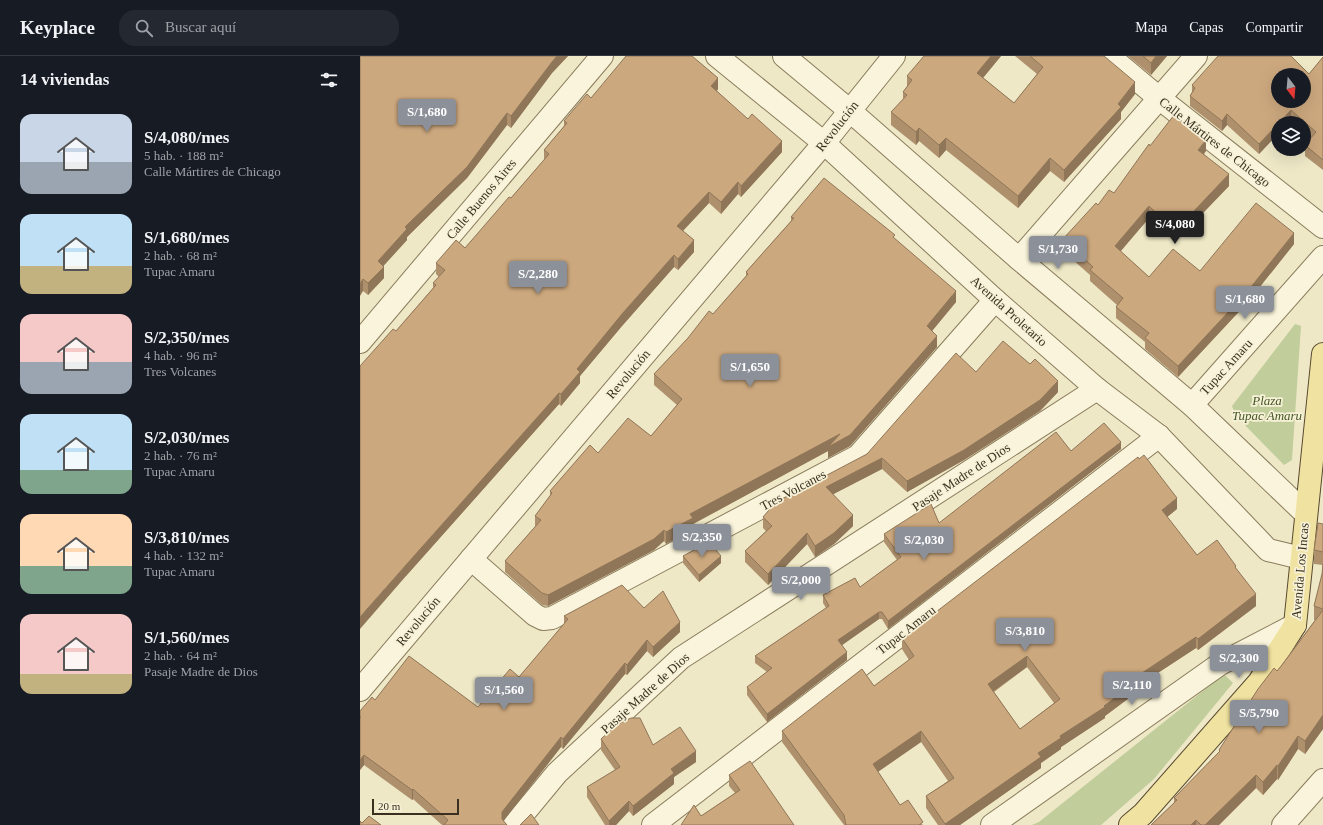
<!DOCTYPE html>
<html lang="es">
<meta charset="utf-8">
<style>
:root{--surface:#171b24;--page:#242831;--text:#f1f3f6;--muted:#9ea1a6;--line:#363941;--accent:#8c9099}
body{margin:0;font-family:Georgia,serif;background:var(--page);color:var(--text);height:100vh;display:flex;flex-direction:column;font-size:15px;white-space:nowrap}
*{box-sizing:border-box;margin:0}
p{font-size:13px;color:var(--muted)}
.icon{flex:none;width:22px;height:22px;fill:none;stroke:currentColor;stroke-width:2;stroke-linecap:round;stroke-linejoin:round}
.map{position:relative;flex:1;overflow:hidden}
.side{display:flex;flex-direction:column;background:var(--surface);width:360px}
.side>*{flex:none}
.needle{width:26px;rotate:164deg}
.fabs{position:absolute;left:911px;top:12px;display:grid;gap:8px}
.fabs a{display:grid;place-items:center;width:40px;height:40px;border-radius:50%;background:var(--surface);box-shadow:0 4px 16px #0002;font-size:20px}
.scale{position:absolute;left:12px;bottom:10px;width:87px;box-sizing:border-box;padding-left:4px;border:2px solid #3b3020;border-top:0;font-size:11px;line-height:14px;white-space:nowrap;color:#3b3020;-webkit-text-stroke:3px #f6f1d7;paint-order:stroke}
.price{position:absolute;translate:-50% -34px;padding:0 9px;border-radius:4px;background:var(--accent);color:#fff;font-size:13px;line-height:26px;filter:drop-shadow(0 1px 2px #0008)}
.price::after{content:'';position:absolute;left:50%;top:24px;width:12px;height:9px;margin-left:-6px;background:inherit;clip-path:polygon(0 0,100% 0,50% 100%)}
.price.current{background:#222;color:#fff}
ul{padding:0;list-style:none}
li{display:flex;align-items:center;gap:12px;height:100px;padding:0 20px}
li span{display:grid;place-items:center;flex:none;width:112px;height:80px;border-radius:12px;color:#555}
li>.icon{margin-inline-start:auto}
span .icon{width:48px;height:48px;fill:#fffc;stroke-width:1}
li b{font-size:17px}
h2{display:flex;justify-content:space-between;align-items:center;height:48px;padding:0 20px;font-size:17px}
header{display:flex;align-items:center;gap:24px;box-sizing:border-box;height:56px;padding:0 20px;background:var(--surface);border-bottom:1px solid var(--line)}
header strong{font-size:19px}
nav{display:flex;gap:22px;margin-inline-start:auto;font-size:14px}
.search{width:280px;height:36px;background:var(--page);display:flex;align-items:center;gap:10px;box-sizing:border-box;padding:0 14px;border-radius:16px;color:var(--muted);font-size:15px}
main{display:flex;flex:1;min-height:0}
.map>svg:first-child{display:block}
</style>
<header>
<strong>Keyplace</strong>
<div class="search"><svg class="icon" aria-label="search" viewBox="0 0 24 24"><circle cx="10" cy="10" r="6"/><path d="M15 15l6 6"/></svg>Buscar aquí</div>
<nav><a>Mapa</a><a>Capas</a><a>Compartir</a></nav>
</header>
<main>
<section class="side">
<h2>14 viviendas<svg class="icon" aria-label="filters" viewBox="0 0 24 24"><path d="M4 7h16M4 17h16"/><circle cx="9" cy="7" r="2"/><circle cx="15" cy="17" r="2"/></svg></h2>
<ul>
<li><span style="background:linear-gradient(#c9d6e8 60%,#9aa5b1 0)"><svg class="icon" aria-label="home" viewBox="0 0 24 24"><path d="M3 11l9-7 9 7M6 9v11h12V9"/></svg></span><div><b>S/4,080/mes</b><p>5 hab. · 188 m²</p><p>Calle Mártires de Chicago</p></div></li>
<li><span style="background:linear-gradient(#bfe0f5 65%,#c2b280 0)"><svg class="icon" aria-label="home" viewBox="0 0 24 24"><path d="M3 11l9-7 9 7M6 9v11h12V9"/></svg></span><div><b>S/1,680/mes</b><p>2 hab. · 68 m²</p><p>Tupac Amaru</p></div></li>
<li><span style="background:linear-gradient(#f6c9c9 60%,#9aa5b1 0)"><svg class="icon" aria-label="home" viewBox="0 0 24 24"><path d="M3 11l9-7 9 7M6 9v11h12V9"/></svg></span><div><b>S/2,350/mes</b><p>4 hab. · 96 m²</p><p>Tres Volcanes</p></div></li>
<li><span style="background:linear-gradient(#bfe0f5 70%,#7fa58c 0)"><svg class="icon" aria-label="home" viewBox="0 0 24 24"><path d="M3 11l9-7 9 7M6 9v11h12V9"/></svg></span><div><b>S/2,030/mes</b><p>2 hab. · 76 m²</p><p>Tupac Amaru</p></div></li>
<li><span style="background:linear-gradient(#ffd9b3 65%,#7fa58c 0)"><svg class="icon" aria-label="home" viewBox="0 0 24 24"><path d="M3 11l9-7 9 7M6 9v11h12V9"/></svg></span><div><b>S/3,810/mes</b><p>4 hab. · 132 m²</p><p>Tupac Amaru</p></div></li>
<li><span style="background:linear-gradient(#f6c9c9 75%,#c2b280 0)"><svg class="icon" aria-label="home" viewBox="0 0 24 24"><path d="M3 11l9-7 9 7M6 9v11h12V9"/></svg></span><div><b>S/1,560/mes</b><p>2 hab. · 64 m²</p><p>Pasaje Madre de Dios</p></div></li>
</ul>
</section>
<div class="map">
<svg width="963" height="769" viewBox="0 0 963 769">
<rect width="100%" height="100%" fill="#eee8c7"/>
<g fill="#c1cd9b">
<polygon points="935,268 941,270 932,404 924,409 876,360 872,350"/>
<polygon points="864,618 873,627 794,723 741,769 672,769 679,766"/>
</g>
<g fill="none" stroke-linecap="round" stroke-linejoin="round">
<defs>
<g id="minor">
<polyline points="357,0 464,87 635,244 737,333 799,380 908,494 941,502"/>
<polyline points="424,0 489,54 659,203 832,349 945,457"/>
<polyline points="749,0 799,42 963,171"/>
<polyline points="659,203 836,0"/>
<polyline points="0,286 242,0"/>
<polyline points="832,349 963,201"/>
<polyline points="111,503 175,559 183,563 192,562 498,400 635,244"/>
<polyline points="0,634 464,87 534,0"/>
<polyline points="154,769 197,717 321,602 737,333"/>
<polyline points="293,769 799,380"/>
<polyline points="632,769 860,608 935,569"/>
<polyline points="923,769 963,724"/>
</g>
<polyline id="major" points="770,769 783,758 899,626 935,569 963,298"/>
</defs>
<use href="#minor" stroke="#8a7b5c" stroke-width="24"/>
<use href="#major" stroke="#584830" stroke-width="24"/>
<use href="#minor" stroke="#f9f4db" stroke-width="22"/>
<use href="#major" stroke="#f0e2a0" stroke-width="22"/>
</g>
<g fill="#af906c" fill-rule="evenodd">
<polygon points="0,0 208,0 192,17 151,72 147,69 107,122 47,181 47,184 23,210 24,222 8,239 3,235"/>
<polygon points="641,0 623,22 654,47 677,18 655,0 744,0 775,38 761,56 761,63 704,126 690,115 658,152 586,94 579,102 559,85 556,89 531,69 531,56 543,44 543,36 547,31 547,20"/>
<polygon points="768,0 807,0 791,19"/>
<polygon points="963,1 963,114 945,100 945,89 951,82 944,76 944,67 934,67 931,64 929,67 918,67 918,78 899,98 867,69 862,75 830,50 830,40 832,36 832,29 949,18"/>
<polygon points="358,33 357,35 422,96 381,141 378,138 361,158 349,147 323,175 334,196 318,214 314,211 262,270 220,320 220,327 201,350 199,348 46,520 36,275 73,232 73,227 79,221 76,218 76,207 105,192 151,142 184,104 184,94 204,70 204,65 231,42"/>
<polygon points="790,90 846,95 844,98 869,130 815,186 789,162 760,195 789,221 840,215 934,188 887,247 818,321 785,293 785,286 756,262 756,251 757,249 730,225 730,219 703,195 703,183 738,149 754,137"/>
<polygon points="431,161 535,183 596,246 572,275 577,291 490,390 468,402 468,395 333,468 333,473 306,488 304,485 294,494 188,550 182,549 145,516 145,505 175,471 175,460 190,440 190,435 238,397 291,380 317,349 294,329 294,318 353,258 386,220 386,216 431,165"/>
<polygon points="616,316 698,336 680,355 604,404 547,436 522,413 473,438 493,470 474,488 455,501 447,488 408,529 385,506 385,495 406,475 403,472 403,461 507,398"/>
<polygon points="761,393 528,573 522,563 519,563 482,589 487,604 407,666 387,639 387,631 407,616 395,607 395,600 466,552 463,547 463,539 500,531 537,504 524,486 524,478 579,467 711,395"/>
<path d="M817,453L807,461L837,499L876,513L896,550L838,594L836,592L781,628V633L745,660V662L701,691V693L681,707V712L600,769H578L566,752V740L588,725L561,686L518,716L540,749L563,769H484L422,686V675L514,630L549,604L542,593V582ZM667,611L694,647L660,673L634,636Z"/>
<polygon points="963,468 963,673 945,698 938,693 918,724 917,723 903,739 896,732 859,769 791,769 814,747 814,742 859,697 859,694 917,615 955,564 954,564 954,550 962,518 963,509 954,508 954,494"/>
<polygon points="323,500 361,507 339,526 323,507"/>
<polygon points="284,552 320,576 293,601 287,595 267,619 265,618 203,693 201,691 143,765 147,769 82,769 53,743 52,744 4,709 0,714 0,655 15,644 118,651 159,621 204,568 204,560"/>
<polygon points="241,683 293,689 336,706 314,721 314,728 273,760 269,755 256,769 245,769 227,741 227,731 255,714 241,694"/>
<polygon points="369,719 434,769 341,760 375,737 369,730"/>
</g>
<g fill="#8f7658">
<polygon points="197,0 208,0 192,17 151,72 151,60 192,6"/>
<polygon points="631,0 641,0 617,29 617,17"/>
<polygon points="796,0 807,0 791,19 791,7"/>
<polygon points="358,22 358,33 351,41 351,30"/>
<polygon points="775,26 775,38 761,56 761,63 704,126 704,114 758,48"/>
<polygon points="931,54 931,64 929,67 919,67"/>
<polygon points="147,57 147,69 107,122 47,181 47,184 18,216 18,205 45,171"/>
<polygon points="867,58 867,69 862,75 862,65"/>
<polygon points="918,68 918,78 899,98 899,88"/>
<polygon points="559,72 559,85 556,89 556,76"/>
<polygon points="586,82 586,94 579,102 579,89"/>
<polygon points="846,84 846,95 838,105 838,94"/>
<polygon points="422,85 422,96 381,141 381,130"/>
<polygon points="690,102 690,115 658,152 658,140"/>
<polygon points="869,118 869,130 815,186 815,175"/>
<polygon points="378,126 378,138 361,158 361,146"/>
<polygon points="349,136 349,147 317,181 317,170"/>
<polygon points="789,150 789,162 755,202 755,190"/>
<polygon points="934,177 934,188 887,247 818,321 818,310"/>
<polygon points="334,184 334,196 318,214 318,203"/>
<polygon points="314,199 314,211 262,270 220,320 220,327 201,350 201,338 217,313 262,258"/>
<polygon points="24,211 24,222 8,239 8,227"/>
<polygon points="3,223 3,235 0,240 0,228"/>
<polygon points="596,235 596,246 567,281 567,270"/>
<polygon points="577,280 577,291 490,390 468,402 468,395 333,468 333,473 306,488 306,476 330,458"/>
<polygon points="698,325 698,336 680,355 604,404 547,436 547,425"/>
<polygon points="199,337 199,348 46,520 0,573 0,561 46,509"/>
<polygon points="761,386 761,393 528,573 528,565"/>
<polygon points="522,402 522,413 466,442 466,431"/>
<polygon points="817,442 817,453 802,465 802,454"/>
<polygon points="493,459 493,470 474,488 455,501 455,490"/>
<polygon points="304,474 304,485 294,494 188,550 188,539"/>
<polygon points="447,477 447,488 408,529 408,518"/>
<polygon points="361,500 361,507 339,526 339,519"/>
<polygon points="896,538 896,550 838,594 838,583"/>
<polygon points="519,556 519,563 478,592 478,584"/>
<polygon points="320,566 320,576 293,601 293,591"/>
<polygon points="836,581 836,592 781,628 781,633 745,660 745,662 701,691 701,693 681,707 681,712 600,769 585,769 585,768 700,680 779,619"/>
<polygon points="287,584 287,595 267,619 267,609"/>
<polygon points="487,596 487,604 407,666 407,658"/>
<polygon points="667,600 667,611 628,639 628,628"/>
<polygon points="265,607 265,618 203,693 203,683"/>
<polygon points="963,659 963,673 945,698 945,685"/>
<polygon points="561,675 561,686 513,719 513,708"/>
<polygon points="938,680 938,693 918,724 918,710"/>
<polygon points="201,681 201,691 142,767 142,756"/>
<polygon points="336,695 336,706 314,721 314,728 273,760 273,750 311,713"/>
<polygon points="4,699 4,709 0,714 0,704"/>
<polygon points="917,709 917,723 903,739 903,726"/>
<polygon points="896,719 896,732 859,769 845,769"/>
<polygon points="53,733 53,743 52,744 52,734"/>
<polygon points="269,745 269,755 256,769 249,769 249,765"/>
<polygon points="836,764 836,769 831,769"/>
</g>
<g fill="#cca87e" stroke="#8f7658" fill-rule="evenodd">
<polygon points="0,0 197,0 192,6 151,60 147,57 107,111 45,171 47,173 18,205 24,211 8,227 3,223 0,228"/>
<polygon points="266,0 332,0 358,22 351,30 388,63 392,58 422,85 381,130 378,126 361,146 349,136 317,170 334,184 318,203 314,199 262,258 217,313 220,316 201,338 199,337 46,509 0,561 0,310 33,273 36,275 76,229 73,227 85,214 76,207 96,184 105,192 149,141 151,142 189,98 184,94 207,67 204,65 227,38 231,42"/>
<polygon points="564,0 631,0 617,17 654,47 683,11 670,0 744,0 775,26 758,48 761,51 704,114 690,102 658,140 586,82 579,89 559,72 556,76 531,56 547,39 543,36 552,24 547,20"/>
<polygon points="783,0 796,0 791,7"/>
<path d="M858,0H931L949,18L963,1V104L945,89L956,76L931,54L919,67H918V68L899,88L867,58L862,65L830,40L835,32L832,29ZM918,19H944V45H918Z"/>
<polygon points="814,59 846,84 838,94 869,118 815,175 789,150 755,190 789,221 813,193 840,215 896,147 934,177 887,236 818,310 785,282 789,277 756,251 763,242 730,214 733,211 703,183 736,147 738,149 749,134 754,137 789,88 790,90"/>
<polygon points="464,122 535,179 533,181 596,235 567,270 577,280 490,379 468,391 480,378 330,458 333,462 306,476 304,474 294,483 188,539 182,537 145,505 181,464 175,460 192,437 190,435 230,389 238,397 268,362 291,380 322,343 294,318 328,282 349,255 353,258 388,218 386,216 434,162 431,161"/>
<polygon points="643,285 670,308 675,303 698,325 680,344 604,394 547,425 522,402 466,431 493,459 474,477 455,490 447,477 408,518 385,495 412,470 403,461 416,446 507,398 596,297 616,316"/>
<polygon points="744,367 761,386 528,565 522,556 519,556 478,584 487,596 407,658 387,631 412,612 395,600 469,550 463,539 495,522 500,531 541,501 524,478 571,448 579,467 696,376 711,395"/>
<path d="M784,399L817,442L802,454L837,499L857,484L876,510L875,511L896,538L838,583L836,581L779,619L781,622L744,650L745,651L700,680L701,682L678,697L681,701L585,768L566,740L594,722L561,675L513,708L540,749L548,744L563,766L559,769H486L484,759L422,675L502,613L514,630L554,600L542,582L778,401L779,403ZM667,600L700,643L660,673L628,628Z"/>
<polygon points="958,467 963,468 963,496 954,494"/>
<polygon points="349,486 361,500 339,519 323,500"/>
<polygon points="963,508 963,553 954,550 962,518"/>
<polygon points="262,529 284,552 303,535 320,566 293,591 287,584 267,609 265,607 203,683 201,681 142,756 142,763 147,769 84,769 88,764 53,733 52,734 4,699 0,704 0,662 1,661 0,661 0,655 12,641 15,644 49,600 118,651 150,613 159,621 208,563 204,560"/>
<polygon points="963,554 963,659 945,685 938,680 918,710 917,709 903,726 896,719 845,769 841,769 836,764 831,769 791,769 817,744 814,742 860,695 859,694 898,633 914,612 917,615 922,609"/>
<polygon points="271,662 280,662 293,689 320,671 336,695 311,713 314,717 273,750 269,745 249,765 227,731 260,711 241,683 256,669"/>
<polygon points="390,705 434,769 321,769 334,749 341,760 380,734 369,719"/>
<polygon points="171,758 179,769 160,769"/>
<polygon points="9,760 21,769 0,769 0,765 2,767"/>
</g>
<g text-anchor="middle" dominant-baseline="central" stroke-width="3.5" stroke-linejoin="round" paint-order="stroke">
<g font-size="13" fill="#3b3020" stroke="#f6f1d7">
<text transform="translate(477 70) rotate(-52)">Revolución</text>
<text transform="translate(855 86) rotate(38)">Calle Mártires de Chicago</text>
<text transform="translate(121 143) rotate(-50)">Calle Buenos Aires</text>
<text transform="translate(649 255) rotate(42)">Avenida Proletario</text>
<text transform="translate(866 311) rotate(-48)">Tupac Amaru</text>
<text transform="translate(268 318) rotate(-50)">Revolución</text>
<text transform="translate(601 421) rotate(-33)">Pasaje Madre de Dios</text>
<text transform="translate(433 434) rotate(-28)">Tres Volcanes</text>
<text transform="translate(940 515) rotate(-85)">Avenida Los Incas</text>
<text transform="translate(58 565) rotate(-50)">Revolución</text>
<text transform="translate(546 574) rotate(-38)">Tupac Amaru</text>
<text transform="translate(285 637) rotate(-42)">Pasaje Madre de Dios</text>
</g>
<g font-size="13" font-style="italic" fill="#455727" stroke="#f6f1d7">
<text x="907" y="344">Plaza<tspan x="907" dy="15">Tupac Amaru</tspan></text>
</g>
</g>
</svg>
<div class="fabs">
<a><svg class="needle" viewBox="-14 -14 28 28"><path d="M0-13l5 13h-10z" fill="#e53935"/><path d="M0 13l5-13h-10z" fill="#9ea1a6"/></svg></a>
<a><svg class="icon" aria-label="layers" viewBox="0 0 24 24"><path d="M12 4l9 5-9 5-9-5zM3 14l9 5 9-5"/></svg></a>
</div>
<div class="scale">20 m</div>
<b class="price" style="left:67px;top:77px">S/1,680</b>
<b class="price current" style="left:815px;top:189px">S/4,080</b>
<b class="price" style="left:698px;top:214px">S/1,730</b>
<b class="price" style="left:178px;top:239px">S/2,280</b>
<b class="price" style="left:885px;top:264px">S/1,680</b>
<b class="price" style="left:390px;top:332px">S/1,650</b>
<b class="price" style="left:342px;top:502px">S/2,350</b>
<b class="price" style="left:564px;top:505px">S/2,030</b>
<b class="price" style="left:441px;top:545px">S/2,000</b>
<b class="price" style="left:665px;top:596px">S/3,810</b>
<b class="price" style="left:879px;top:623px">S/2,300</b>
<b class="price" style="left:772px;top:650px">S/2,110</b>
<b class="price" style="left:144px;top:655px">S/1,560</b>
<b class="price" style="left:899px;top:678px">S/5,790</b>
</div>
</main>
